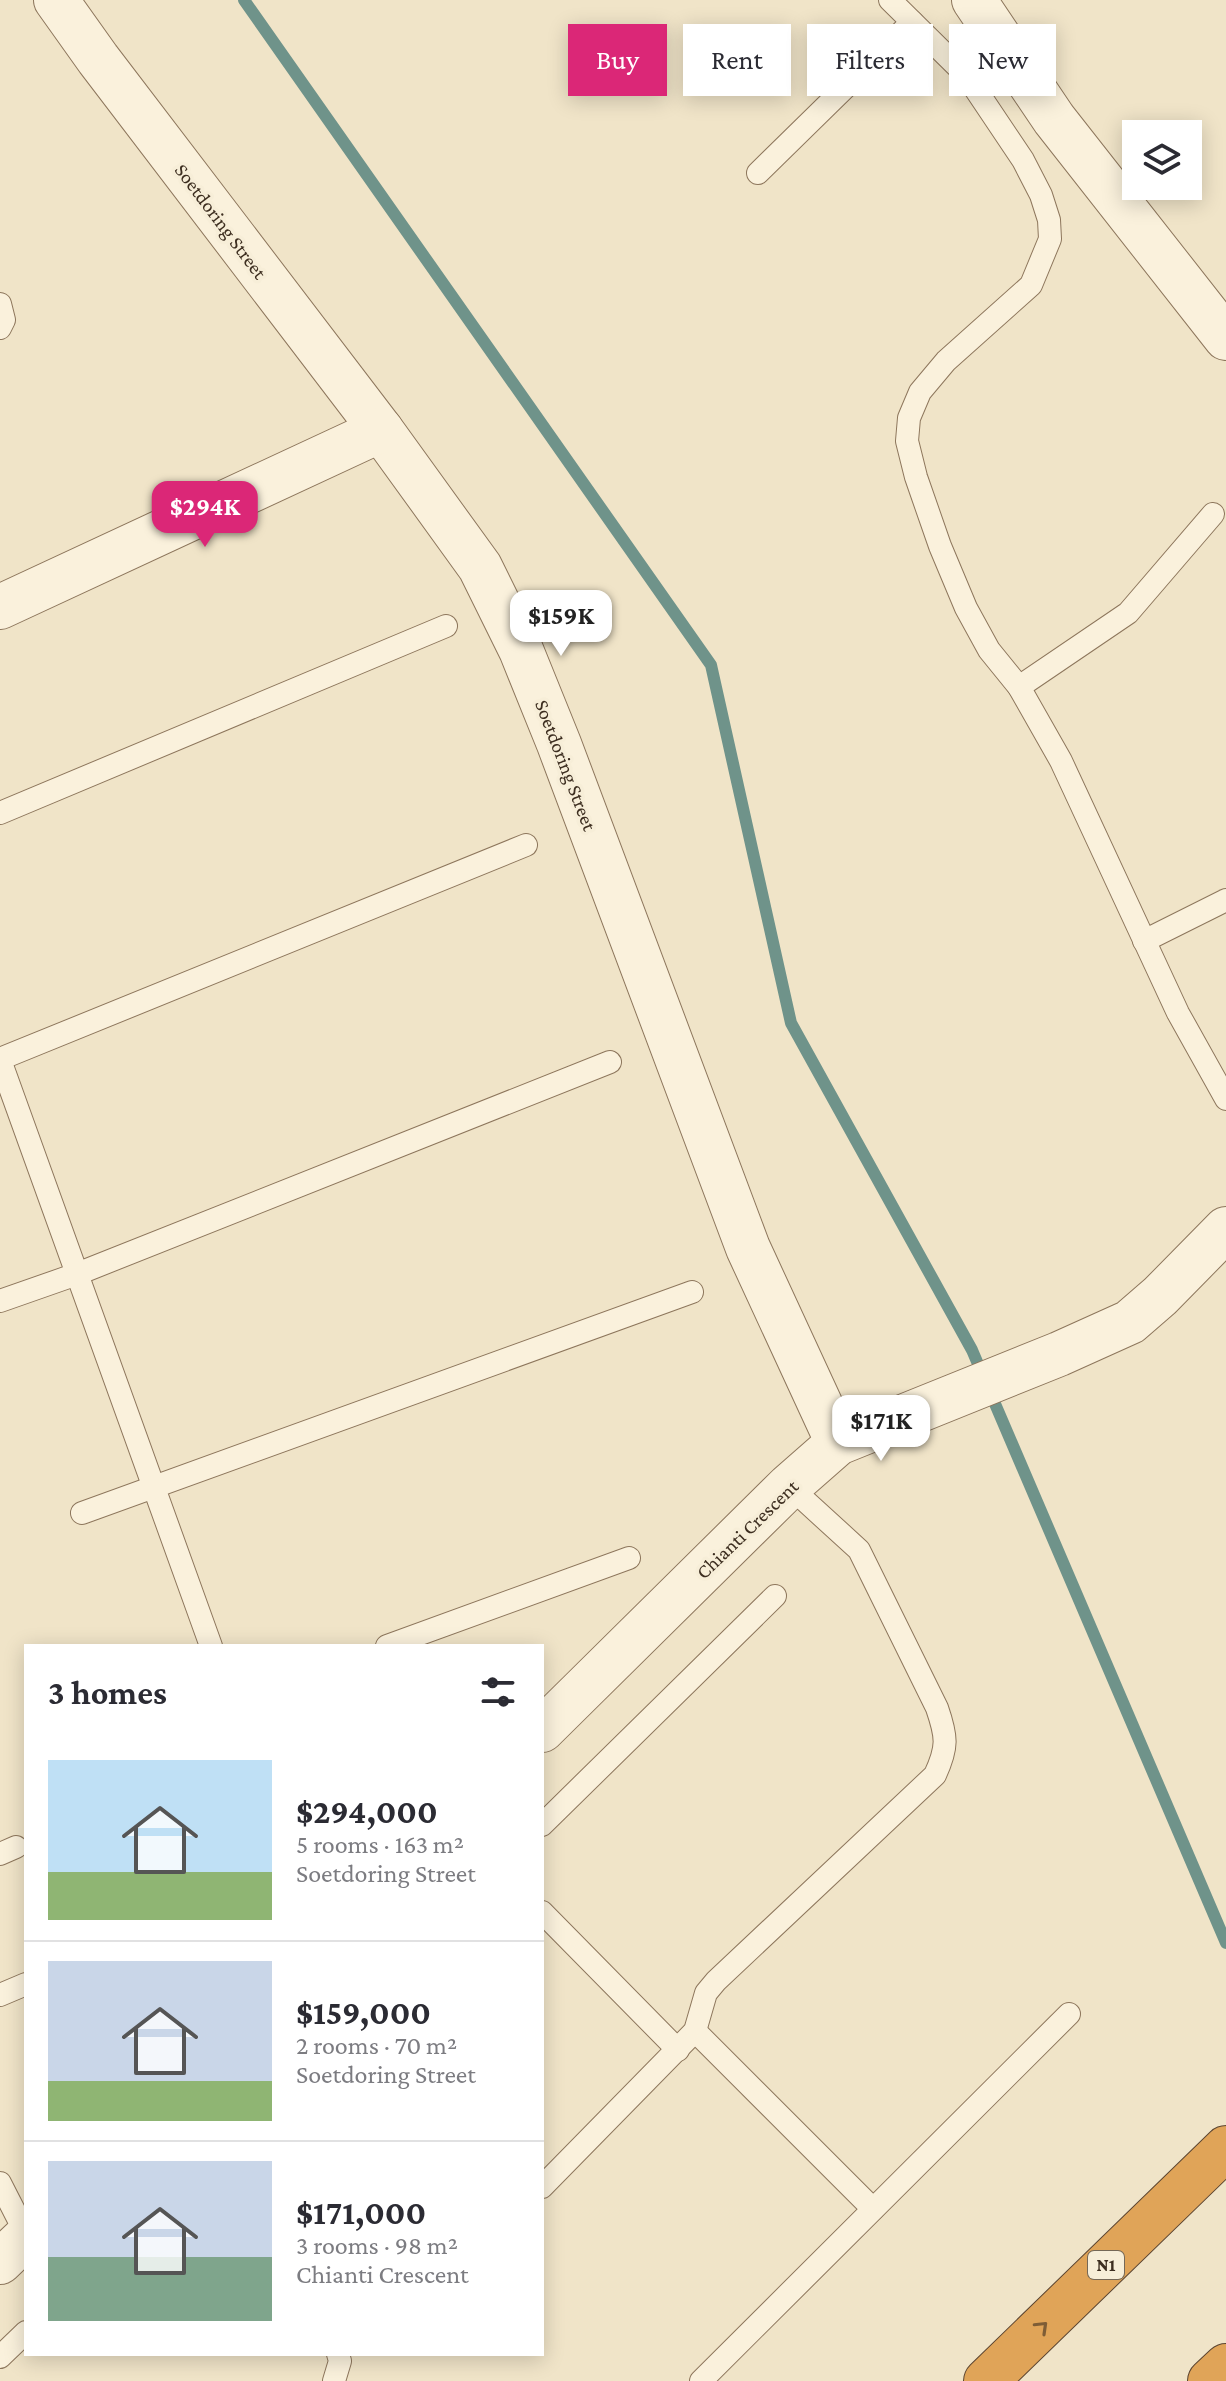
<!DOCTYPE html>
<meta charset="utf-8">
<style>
:root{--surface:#fff;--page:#f2f2f3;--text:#2b2b33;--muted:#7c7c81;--line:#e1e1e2;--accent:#db2777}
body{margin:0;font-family:"Crimson Pro",serif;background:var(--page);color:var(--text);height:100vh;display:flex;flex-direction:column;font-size:30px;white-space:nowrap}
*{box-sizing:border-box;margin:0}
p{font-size:26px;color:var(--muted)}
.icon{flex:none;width:44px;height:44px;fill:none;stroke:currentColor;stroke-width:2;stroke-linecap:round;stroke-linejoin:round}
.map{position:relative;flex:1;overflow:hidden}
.panel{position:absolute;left:24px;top:1644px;width:520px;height:712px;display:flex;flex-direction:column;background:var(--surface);border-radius:0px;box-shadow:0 4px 20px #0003}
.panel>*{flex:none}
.banner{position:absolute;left:568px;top:24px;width:538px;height:72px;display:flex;gap:16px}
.fabs{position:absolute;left:1122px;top:120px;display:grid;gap:16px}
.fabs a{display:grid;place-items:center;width:80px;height:80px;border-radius:0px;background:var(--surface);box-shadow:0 4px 20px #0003;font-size:40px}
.price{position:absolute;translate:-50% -68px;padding:0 18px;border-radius:16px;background:#fff;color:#222;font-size:26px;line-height:52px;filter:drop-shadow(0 2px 4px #0008)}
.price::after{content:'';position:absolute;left:50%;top:48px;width:24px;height:18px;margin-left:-12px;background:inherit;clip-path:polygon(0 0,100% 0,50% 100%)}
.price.active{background:var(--accent);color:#fff}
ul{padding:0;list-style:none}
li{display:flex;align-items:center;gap:24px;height:200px;padding:0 24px}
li+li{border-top:2px solid var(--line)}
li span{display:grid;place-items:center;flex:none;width:224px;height:160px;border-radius:0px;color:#555}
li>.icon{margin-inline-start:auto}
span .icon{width:96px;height:96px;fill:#fffc;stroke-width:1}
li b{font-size:34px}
h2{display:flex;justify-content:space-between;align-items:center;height:96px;padding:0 24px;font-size:34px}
.pill{padding:0 28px;border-radius:0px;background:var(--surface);box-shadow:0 4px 20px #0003;font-size:28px;line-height:72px}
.pill.active{background:var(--accent);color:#fff}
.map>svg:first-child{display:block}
</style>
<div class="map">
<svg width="1226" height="2381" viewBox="0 0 1226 2381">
<rect width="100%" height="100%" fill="#f0e4c8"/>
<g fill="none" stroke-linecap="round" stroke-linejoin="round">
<polyline stroke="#6f938a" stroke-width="12" points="244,0 711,665 791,1023 972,1350 1226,1943"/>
<defs>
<g id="service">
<polyline points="890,0 966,75 1023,160 1041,195 1049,220 1050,239 1031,285 946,361 920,392 909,418 907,441 916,477 940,546 966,608 989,650 1019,687 1061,761 1178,1013 1226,1099"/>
<polyline points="758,173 912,22"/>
<polyline points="0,304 4,320 0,328"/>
<polyline points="1019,687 1128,613 1213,514"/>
<polyline points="0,813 446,626"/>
<polyline points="1144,941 1226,900"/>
<polyline points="0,1059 526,845"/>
<polyline points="0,1060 211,1646"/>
<polyline points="0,1301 77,1274 610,1062"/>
<polyline points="82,1513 692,1292"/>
<polyline points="387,1646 629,1558"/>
<polyline points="542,1825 775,1596"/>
<polyline points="0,1854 16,1847"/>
<polyline points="542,1912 678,2050"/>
<polyline points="0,1995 26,1984"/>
<polyline points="695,2031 873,2209"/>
<polyline points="0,2183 26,2234"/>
<path d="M542,2187L695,2031L706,1993L716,1981L935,1775C948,1747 947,1737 937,1708L859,1550L789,1486"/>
<polyline points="0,2357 26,2332"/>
<polyline points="334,2381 340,2361 338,2354"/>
<polyline points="701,2381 1069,2014"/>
</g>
<g id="minor">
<polyline points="56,0 98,59 381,430 480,567 521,650 559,744 748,1248 838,1443"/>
<polyline points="974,0 1054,119 1226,338"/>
<polyline points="0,607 381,430"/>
<polyline points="542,1730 789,1486 838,1443 1059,1354 1130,1322 1160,1296 1226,1229"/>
<polyline points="0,2262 26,2237"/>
</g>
<g id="motorway">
<polyline points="986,2381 1226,2148"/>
<polyline points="1210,2381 1226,2366"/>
</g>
</defs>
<use href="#service" stroke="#8d765c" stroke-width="24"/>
<use href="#minor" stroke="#8d765c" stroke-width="46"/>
<use href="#motorway" stroke="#5b4430" stroke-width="46"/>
<use href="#service" stroke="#faf1dc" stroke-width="22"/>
<use href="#minor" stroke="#faf1dc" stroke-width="44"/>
<use href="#motorway" stroke="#e0a458" stroke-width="44"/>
</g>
<defs><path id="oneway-chevron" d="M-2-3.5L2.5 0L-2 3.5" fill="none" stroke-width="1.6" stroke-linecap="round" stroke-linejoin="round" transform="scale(2)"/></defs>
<use stroke="#7e5d36" href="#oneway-chevron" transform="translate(1042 2327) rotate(-44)"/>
<g text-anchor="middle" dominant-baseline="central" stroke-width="7" stroke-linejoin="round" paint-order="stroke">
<rect fill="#f7eed8" stroke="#756857" stroke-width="2" x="1088" y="2251" width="36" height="28" rx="6"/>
<g font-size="18" font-weight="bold" fill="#3d2e20">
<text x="1106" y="2265">N1</text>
</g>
<g font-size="20" fill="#3d2e20" stroke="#f7eed8">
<text transform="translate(221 221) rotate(53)">Soetdoring Street</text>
<text transform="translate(566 765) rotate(69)">Soetdoring Street</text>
<text transform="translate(747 1529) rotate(-44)">Chianti Crescent</text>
</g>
</g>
</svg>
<div class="fabs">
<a><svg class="icon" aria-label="layers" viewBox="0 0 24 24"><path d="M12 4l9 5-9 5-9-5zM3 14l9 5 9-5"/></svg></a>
</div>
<b class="price active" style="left:205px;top:549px">$294K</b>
<b class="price" style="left:561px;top:658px">$159K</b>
<b class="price" style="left:881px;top:1463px">$171K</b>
<div class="banner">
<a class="pill active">Buy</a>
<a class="pill">Rent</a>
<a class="pill">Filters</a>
<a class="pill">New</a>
</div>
<section class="panel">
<h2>3 homes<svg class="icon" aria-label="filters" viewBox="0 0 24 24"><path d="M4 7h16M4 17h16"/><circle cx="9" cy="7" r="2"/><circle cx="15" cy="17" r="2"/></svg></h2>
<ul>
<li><span style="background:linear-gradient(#bfe0f5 70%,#8fb573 0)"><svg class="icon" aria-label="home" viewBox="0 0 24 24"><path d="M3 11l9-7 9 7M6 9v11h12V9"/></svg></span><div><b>$294,000</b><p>5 rooms · 163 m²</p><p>Soetdoring Street</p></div></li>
<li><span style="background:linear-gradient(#c9d6e8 75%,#8fb573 0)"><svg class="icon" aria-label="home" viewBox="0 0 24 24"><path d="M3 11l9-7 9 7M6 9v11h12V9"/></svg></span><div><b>$159,000</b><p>2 rooms · 70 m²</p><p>Soetdoring Street</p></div></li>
<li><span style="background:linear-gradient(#c9d6e8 60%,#7fa58c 0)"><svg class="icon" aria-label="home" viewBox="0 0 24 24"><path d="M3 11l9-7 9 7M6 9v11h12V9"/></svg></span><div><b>$171,000</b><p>3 rooms · 98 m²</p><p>Chianti Crescent</p></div></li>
</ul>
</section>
</div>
